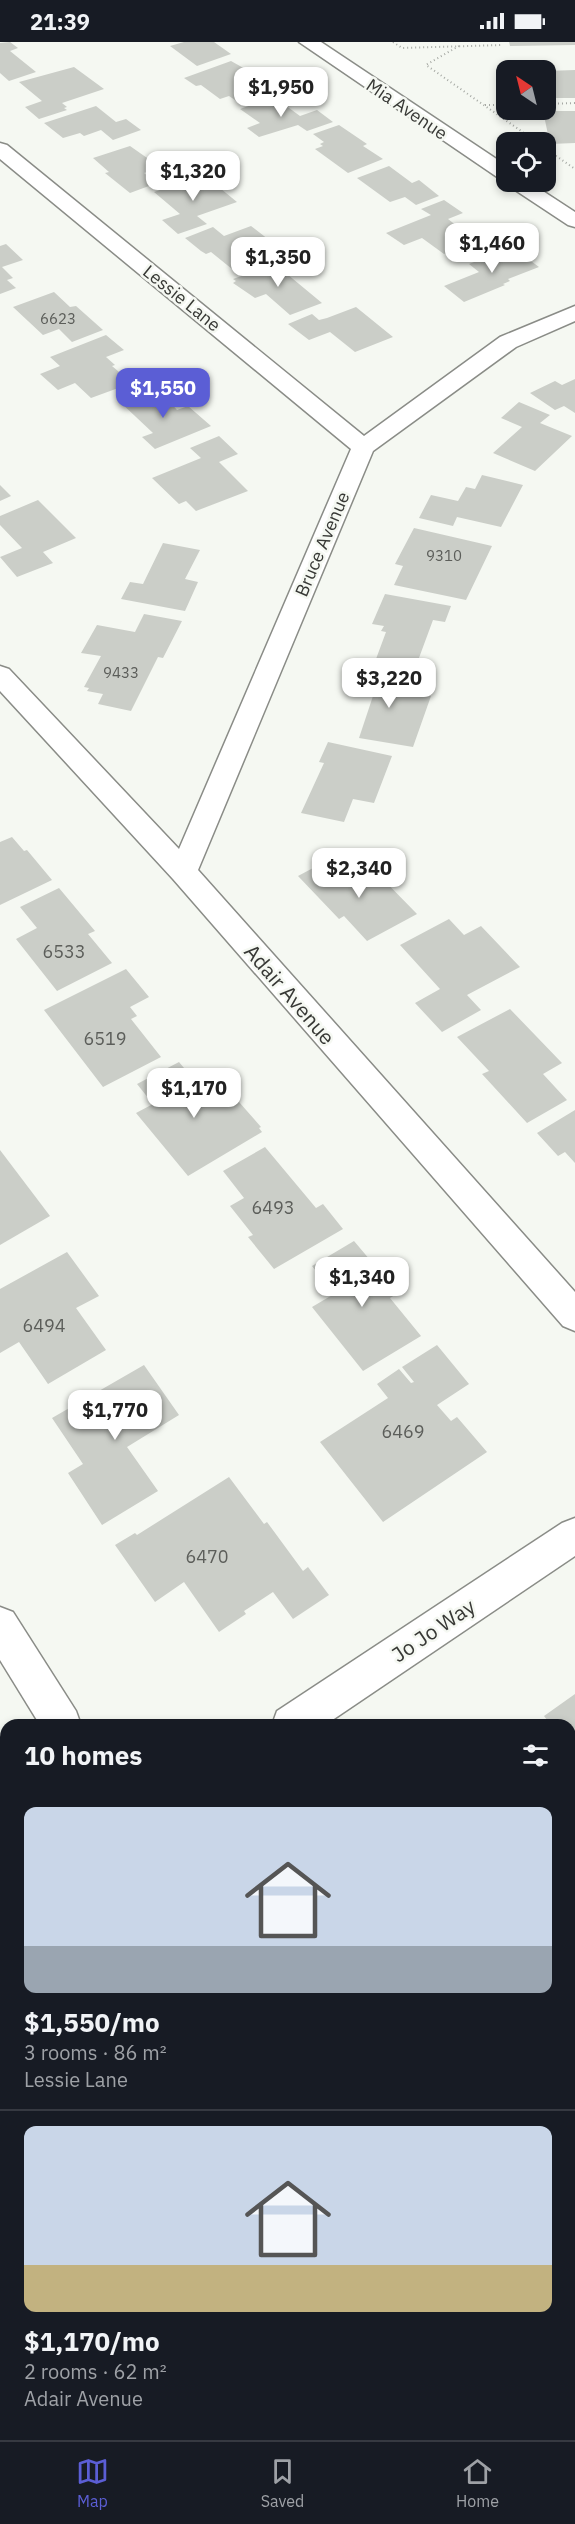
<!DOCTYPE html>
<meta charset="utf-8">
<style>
:root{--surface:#171b24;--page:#20242c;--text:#f1f3f6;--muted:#9ea1a6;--line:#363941;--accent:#5b5ed5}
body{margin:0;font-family:"IBM Plex Sans",sans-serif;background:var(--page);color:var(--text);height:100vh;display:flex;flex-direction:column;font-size:22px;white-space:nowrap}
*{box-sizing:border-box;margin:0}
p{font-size:20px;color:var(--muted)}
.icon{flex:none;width:33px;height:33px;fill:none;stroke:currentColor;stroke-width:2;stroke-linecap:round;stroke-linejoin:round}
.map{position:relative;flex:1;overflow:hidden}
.details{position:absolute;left:0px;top:1677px;width:576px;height:722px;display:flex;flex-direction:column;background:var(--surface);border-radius:18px 18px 0 0;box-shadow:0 3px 9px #0003}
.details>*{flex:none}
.needle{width:39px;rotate:325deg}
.fabs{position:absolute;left:496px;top:18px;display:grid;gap:12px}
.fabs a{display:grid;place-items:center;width:60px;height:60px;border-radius:12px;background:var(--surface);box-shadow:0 3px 9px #0003;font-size:30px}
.price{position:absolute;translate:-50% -51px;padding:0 14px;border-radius:12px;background:#fff;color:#222;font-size:20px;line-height:39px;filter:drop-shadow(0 2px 3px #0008)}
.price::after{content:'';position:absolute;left:50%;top:36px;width:18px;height:14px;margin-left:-9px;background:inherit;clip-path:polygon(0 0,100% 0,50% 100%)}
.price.on{background:var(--accent);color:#fff}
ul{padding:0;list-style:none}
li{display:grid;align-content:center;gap:12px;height:318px;padding:0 24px}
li+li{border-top:2px solid var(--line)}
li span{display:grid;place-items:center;height:186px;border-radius:12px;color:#555}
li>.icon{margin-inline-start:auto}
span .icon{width:108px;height:108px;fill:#fffc;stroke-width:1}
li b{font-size:26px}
h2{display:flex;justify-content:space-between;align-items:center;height:72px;padding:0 24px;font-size:26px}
.status{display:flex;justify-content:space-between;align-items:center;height:42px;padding:0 30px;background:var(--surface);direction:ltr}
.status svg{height:16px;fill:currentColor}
.tab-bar{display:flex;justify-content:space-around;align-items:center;height:84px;border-top:2px solid var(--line);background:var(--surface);font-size:16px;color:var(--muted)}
.tab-bar a{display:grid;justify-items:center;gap:3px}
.tab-bar .on{color:var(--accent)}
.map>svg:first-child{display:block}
</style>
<div class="status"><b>21:39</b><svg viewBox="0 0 49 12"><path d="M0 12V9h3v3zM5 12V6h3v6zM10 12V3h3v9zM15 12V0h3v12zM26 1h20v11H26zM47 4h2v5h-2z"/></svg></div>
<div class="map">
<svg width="575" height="2398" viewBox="0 0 575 2398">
<rect width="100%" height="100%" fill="#f5f8f2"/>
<g fill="#cbcec8">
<polygon points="10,0 18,6 10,9 36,30 9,39 0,31 0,1"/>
<polygon points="184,0 214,0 231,12 197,24 170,4"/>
<polygon points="509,0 575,0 575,3 510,4"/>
<polygon points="231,19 256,33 264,31 283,44 238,60 229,54 220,57 201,43 196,44 184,36"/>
<polygon points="74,25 104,47 62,61 67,65 64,66 67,68 39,77 25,65 42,59 19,40"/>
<polygon points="575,28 575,56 546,56 546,29"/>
<polygon points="274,55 300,74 317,68 333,80 307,89 298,83 259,95 247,86 260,81 240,67"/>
<polygon points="96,64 116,80 126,77 141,88 113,98 101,88 84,94 80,91 63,96 44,81"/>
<polygon points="543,69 575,69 575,101 550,102"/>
<polygon points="339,83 367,102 363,104 383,117 348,131 315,107 323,104 320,102 324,100 313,92"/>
<polygon points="130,104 160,125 144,131 157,141 130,151 105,131 109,130 93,116"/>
<polygon points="389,124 412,141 419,138 439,154 416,163 405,155 390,160 357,136"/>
<polygon points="204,133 237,160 197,174 207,182 178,192 162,178 180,172 154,150"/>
<polygon points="444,158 463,171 448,177 475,198 444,212 422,196 404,203 386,191 431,173 421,167"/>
<polygon points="251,184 282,208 232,227 211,210 206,212 201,209 185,196 213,185 224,194"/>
<polygon points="6,202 23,218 2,225 13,236 7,238 16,246 0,252 0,204"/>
<polygon points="512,205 539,225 508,237 510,239 503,242 505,243 464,260 444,244 479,230 469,222"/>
<polygon points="283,219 296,229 287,232 322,261 290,273 266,252 255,256 233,241 236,239 233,237"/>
<polygon points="54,250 70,265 76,264 103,288 72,300 59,287 43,293 13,265"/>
<polygon points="356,265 393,295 355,310 330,290 309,298 288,282 312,272 319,278 327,276"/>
<polygon points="106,293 124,308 106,315 115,323 112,324 132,341 91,356 75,341 58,348 40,332 60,324 50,315"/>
<polygon points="575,337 575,371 564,364 555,368 530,351 555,339 562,343"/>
<polygon points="150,347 166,362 170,360 177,368 188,364 211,384 155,407 142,395 153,391 119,359"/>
<polygon points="519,360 550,373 540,381 572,394 535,429 493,411 522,385 501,376"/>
<polygon points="219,394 238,412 219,420 248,449 196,469 186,459 179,462 152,436 201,416 190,406"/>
<polygon points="482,433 523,443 501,485 457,475 453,484 419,476 431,453 458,459 466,445 475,447"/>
<polygon points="0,443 11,454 0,459"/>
<polygon points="38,458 76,496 43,510 53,521 17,535 0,515 22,506 0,483 0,474"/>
<polygon points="414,486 492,504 466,558 394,543 403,524 395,522"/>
<polygon points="163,501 200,508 185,537 198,540 185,569 121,557 130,540 143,542"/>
<polygon points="385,552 451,564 445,580 433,578 416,624 376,617 386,590 381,589 384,584 372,582"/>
<polygon points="144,572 182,579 163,616 158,615 131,669 98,662 103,652 87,649 89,646 84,645 101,614 81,611 97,583 135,590"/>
<polygon points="358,625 394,632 388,646 431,654 413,705 359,696 373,654 348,649"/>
<polygon points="328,700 392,714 374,761 353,757 344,780 301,771 324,721 319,720"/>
<polygon points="12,795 24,809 27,808 52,838 0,863 0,800"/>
<polygon points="330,817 350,838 372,826 417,872 367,899 344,874 339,877 298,834"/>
<polygon points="59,846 95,889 88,892 112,921 57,949 16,897 37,886 20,865"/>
<polygon points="449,877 464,893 481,884 520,925 467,953 481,968 442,990 415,961 440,947 400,903"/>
<polygon points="126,927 149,955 130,965 137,974 131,977 161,1015 103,1045 44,968"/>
<polygon points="510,967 562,1021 543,1032 567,1058 527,1081 482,1032 489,1029 457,995"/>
<polygon points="179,1020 200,1045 205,1042 220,1059 232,1052 261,1085 259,1086 262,1090 188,1134 136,1071 153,1062 137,1042"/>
<polygon points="575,1068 575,1121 565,1110 558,1114 537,1091"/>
<polygon points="265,1105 316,1166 323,1162 343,1187 274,1227 248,1195 253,1193 230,1164 244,1156 223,1129"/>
<polygon points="0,1108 50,1174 0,1203"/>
<polygon points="354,1199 398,1251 390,1256 421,1294 363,1329 312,1265 334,1252 312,1224"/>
<polygon points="67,1210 99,1254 76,1266 106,1308 48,1342 19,1300 0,1311 0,1247"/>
<polygon points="437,1303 469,1342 437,1363 451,1379 457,1375 487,1410 383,1480 320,1400 388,1356 377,1342 399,1327 411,1341 414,1340 402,1325"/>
<polygon points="144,1323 179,1373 127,1405 158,1449 102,1483 68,1431 83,1422 52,1376"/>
<polygon points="229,1435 264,1482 267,1480 303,1529 308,1525 329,1553 293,1577 273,1550 244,1569 246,1572 219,1590 184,1540 155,1560 115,1503 135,1491 137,1493"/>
<polygon points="575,1652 575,1714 570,1707 570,1683 551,1683 544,1674"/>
<polygon points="575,2025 575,2148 570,2152 570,2029"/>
<polygon points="149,2392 323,2392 315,2398 142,2398"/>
</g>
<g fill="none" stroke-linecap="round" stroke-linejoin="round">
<defs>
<g id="service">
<polygon points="570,1796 575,1799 575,1834 570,1832"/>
<polygon points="575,1886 575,1920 570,1922 570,1888"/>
<polygon points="0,2126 6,2128 6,2171 0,2169"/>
<polygon points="571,2294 575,2296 575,2336 570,2334"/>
<polygon points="472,2392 511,2392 509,2398 470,2398"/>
</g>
<g id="minor">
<polygon points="299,0 321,0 507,124 507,140 529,140 575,170 575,185 568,183 509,144 506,139 500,137"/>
<polygon points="0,101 7,103 364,394 500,295 575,264 575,279 516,305 373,409 198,828 575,1250 575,1289 563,1284 173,837 0,649 0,624 9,627 179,807 351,407 0,117"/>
<polygon points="575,1476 575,1514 325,1683 272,1683 277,1669 562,1481"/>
<polygon points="0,1565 13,1570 76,1669 81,1683 40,1683 0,1618"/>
<polygon points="6,1855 6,1898 0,1901 0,1858"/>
</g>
</defs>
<use href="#service" stroke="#8a8c87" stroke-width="2"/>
<use href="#minor" stroke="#8a8c87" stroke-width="3"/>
<g stroke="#a6a9a4" stroke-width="2" stroke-dasharray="1 3" stroke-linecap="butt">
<polyline points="393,0 402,6 502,3"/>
<polyline points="459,4 426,23 537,100"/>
<polyline points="546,62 575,61"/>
<polyline points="485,63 507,63"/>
<polyline points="546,107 575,127"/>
</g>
<use href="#service" fill="#fff" fill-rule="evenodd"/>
<use href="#minor" fill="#fff" fill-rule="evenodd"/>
</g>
<g text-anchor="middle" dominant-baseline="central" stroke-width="5" stroke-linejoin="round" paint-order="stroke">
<g font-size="15" fill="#5c5e5a">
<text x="58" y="276">6623</text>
<text x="444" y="513">9310</text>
<text x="121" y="630">9433</text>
</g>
<g font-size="18" fill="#373835" stroke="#f5f8f2">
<text transform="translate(407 67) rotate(34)">Mia Avenue</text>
<text transform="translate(182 256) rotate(39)">Lessie Lane</text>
<text transform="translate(322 502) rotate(-67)">Bruce Avenue</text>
</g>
<g font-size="18" fill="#5c5e5a">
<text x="64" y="909">6533</text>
<text x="105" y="996">6519</text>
<text x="273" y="1165">6493</text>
<text x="44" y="1283">6494</text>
<text x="403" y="1389">6469</text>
<text x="207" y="1514">6470</text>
</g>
<g font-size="21" fill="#373835" stroke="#f5f8f2">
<text transform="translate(290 952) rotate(49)">Adair Avenue</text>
<text transform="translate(433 1588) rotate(-34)">Jo Jo Way</text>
</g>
</g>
</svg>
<div class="fabs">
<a><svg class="needle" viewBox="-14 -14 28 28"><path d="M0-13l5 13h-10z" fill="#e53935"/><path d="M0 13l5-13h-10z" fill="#9ea1a6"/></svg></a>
<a><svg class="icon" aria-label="locate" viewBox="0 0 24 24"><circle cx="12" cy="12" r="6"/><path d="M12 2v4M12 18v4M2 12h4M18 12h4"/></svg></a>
</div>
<b class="price" style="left:281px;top:76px">$1,950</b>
<b class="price" style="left:193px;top:160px">$1,320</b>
<b class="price" style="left:492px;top:232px">$1,460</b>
<b class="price" style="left:278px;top:246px">$1,350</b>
<b class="price on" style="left:163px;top:377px">$1,550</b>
<b class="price" style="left:389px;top:667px">$3,220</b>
<b class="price" style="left:359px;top:857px">$2,340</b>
<b class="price" style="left:194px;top:1077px">$1,170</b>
<b class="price" style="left:362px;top:1266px">$1,340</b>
<b class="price" style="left:115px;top:1399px">$1,770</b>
<section class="details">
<h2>10 homes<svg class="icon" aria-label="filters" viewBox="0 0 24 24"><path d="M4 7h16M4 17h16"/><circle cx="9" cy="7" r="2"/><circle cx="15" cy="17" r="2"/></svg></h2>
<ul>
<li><span style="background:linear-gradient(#c9d6e8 75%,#9aa5b1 0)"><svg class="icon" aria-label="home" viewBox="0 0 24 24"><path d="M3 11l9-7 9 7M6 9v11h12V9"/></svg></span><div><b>$1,550/mo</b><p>3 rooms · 86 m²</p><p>Lessie Lane</p></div></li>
<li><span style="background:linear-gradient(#c9d6e8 75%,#c2b280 0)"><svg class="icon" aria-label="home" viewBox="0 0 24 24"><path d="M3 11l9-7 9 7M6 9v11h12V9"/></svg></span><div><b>$1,170/mo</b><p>2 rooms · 62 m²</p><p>Adair Avenue</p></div></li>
</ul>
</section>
</div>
<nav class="tab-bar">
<a class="on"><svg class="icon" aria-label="map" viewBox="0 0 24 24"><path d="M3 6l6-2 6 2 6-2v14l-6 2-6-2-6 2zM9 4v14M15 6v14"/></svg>Map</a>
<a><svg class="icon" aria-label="saved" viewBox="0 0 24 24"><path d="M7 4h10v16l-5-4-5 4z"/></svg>Saved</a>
<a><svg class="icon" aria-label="home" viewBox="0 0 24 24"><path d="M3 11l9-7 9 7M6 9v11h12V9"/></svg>Home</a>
</nav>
